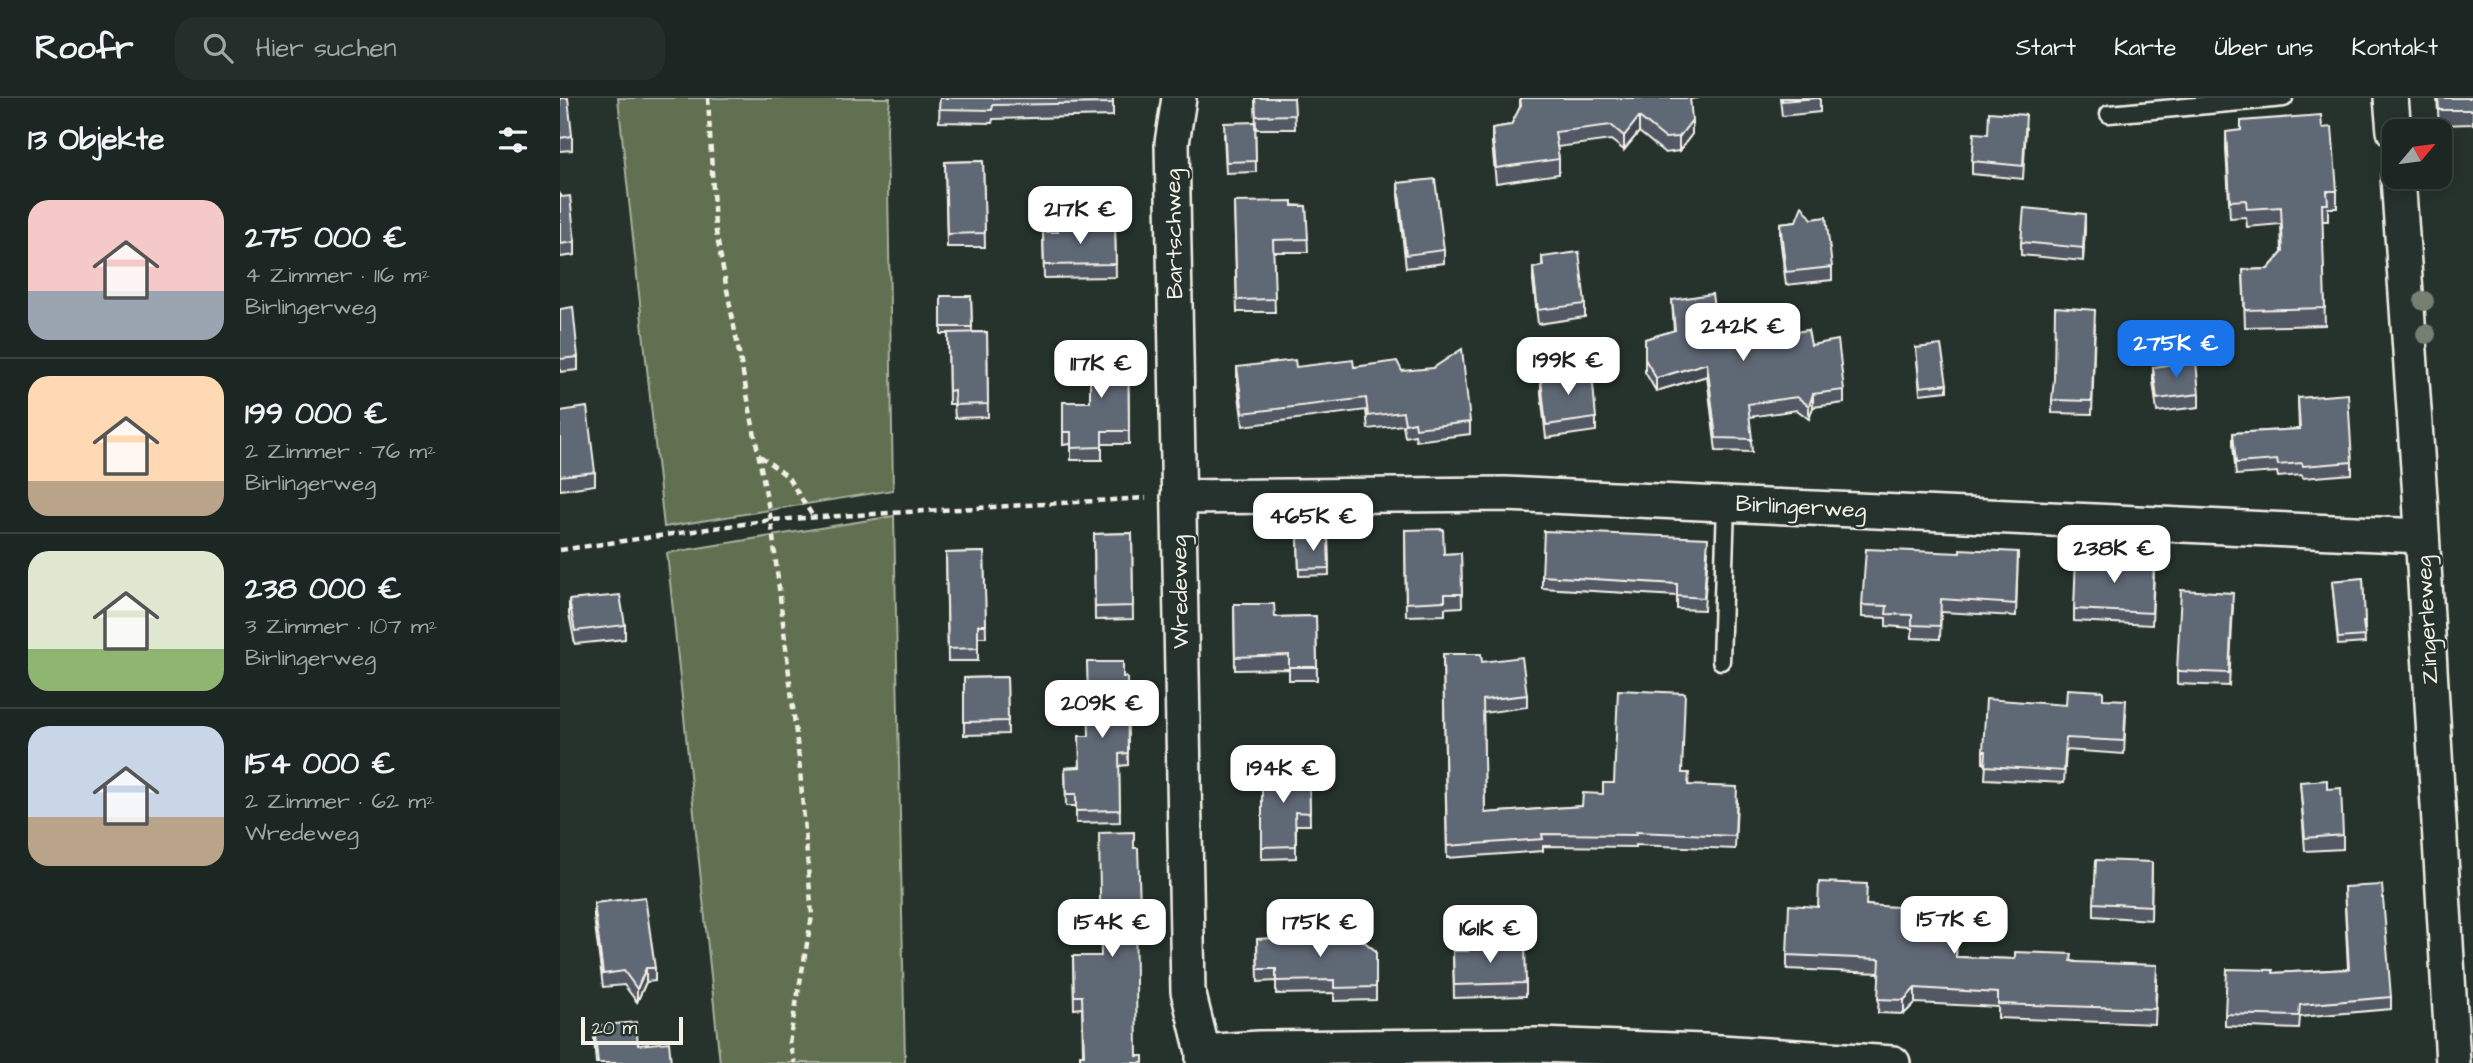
<!DOCTYPE html>
<html lang="de">
<meta charset="utf-8">
<style>
:root{--surface:#1c2622;--page:#252e2a;--text:#f1f3f6;--muted:#a0a5a5;--line:#3a4340;--accent:#1a73e8}
body{margin:0;font-family:"Architects Daughter",sans-serif;background:var(--page);color:var(--text);height:100vh;display:flex;flex-direction:column;font-size:26px;white-space:nowrap}
*{box-sizing:border-box;margin:0}
p{font-size:23px;color:var(--muted)}
.icon{flex:none;width:38px;height:38px;fill:none;stroke:currentColor;stroke-width:2;stroke-linecap:round;stroke-linejoin:round}
.map{position:relative;flex:1;overflow:hidden}
.sheet{display:flex;flex-direction:column;background:var(--surface);width:560px}
.sheet>*{flex:none}
.needle{width:46px;rotate:61deg}
.tools{position:absolute;left:1822px;top:21px;display:grid;gap:14px}
.tools a{display:grid;place-items:center;width:70px;height:70px;border-radius:14px;background:var(--surface);box-shadow:0 4px 18px #0003,0 0 0 2px var(--line);font-size:35px}
.scale{position:absolute;left:21px;bottom:18px;width:102px;box-sizing:border-box;padding-left:7px;border:4px solid #f4f1e8;border-top:0;font-size:19px;line-height:24px;white-space:nowrap;color:#f4f1e8;-webkit-text-stroke:5px #26332d;paint-order:stroke}
.price{position:absolute;translate:-50% -60px;padding:0 16px;border-radius:14px;background:#fff;color:#222;font-size:23px;line-height:46px;filter:drop-shadow(0 2px 4px #0008)}
.price::after{content:'';position:absolute;left:50%;top:42px;width:21px;height:16px;margin-left:-10px;background:inherit;clip-path:polygon(0 0,100% 0,50% 100%)}
.price.on{background:var(--accent);color:#fff}
ul{padding:0;list-style:none}
li{display:flex;align-items:center;gap:21px;height:175px;padding:0 28px}
li+li{border-top:2px solid var(--line)}
li span{display:grid;place-items:center;flex:none;width:196px;height:140px;border-radius:21px;color:#555}
li>.icon{margin-inline-start:auto}
span .icon{width:84px;height:84px;fill:#fffc;stroke-width:1}
li b{font-size:30px}
h2{display:flex;justify-content:space-between;align-items:center;height:84px;padding:0 28px;font-size:30px}
header{display:flex;align-items:center;gap:42px;box-sizing:border-box;height:98px;padding:0 35px;background:var(--surface);border-bottom:2px solid var(--line)}
header strong{font-size:33px}
nav{display:flex;gap:38px;margin-inline-start:auto;font-size:24px}
.search{width:490px;height:63px;background:var(--page);display:flex;align-items:center;gap:18px;box-sizing:border-box;padding:0 24px;border-radius:21px;color:var(--muted);font-size:26px}
main{display:flex;flex:1;min-height:0}
.map>svg:first-child{display:block}
</style>
<header>
<strong>Roofr</strong>
<div class="search"><svg class="icon" aria-label="search" viewBox="0 0 24 24"><circle cx="10" cy="10" r="6"/><path d="M15 15l6 6"/></svg>Hier suchen</div>
<nav><a>Start</a><a>Karte</a><a>Über uns</a><a>Kontakt</a></nav>
</header>
<main>
<section class="sheet">
<h2>13 Objekte<svg class="icon" aria-label="filters" viewBox="0 0 24 24"><path d="M4 7h16M4 17h16"/><circle cx="9" cy="7" r="2"/><circle cx="15" cy="17" r="2"/></svg></h2>
<ul>
<li><span style="background:linear-gradient(#f6c9c9 65%,#9aa5b1 0)"><svg class="icon" aria-label="home" viewBox="0 0 24 24"><path d="M3 11l9-7 9 7M6 9v11h12V9"/></svg></span><div><b>275 000 €</b><p>4 Zimmer · 116 m²</p><p>Birlingerweg</p></div></li>
<li><span style="background:linear-gradient(#ffd9b3 75%,#b9a48a 0)"><svg class="icon" aria-label="home" viewBox="0 0 24 24"><path d="M3 11l9-7 9 7M6 9v11h12V9"/></svg></span><div><b>199 000 €</b><p>2 Zimmer · 76 m²</p><p>Birlingerweg</p></div></li>
<li><span style="background:linear-gradient(#dfe7d0 70%,#8fb573 0)"><svg class="icon" aria-label="home" viewBox="0 0 24 24"><path d="M3 11l9-7 9 7M6 9v11h12V9"/></svg></span><div><b>238 000 €</b><p>3 Zimmer · 107 m²</p><p>Birlingerweg</p></div></li>
<li><span style="background:linear-gradient(#c9d6e8 65%,#b9a48a 0)"><svg class="icon" aria-label="home" viewBox="0 0 24 24"><path d="M3 11l9-7 9 7M6 9v11h12V9"/></svg></span><div><b>154 000 €</b><p>2 Zimmer · 62 m²</p><p>Wredeweg</p></div></li>
</ul>
</section>
<div class="map">
<svg width="1913" height="965" viewBox="0 0 1913 965">
<rect width="100%" height="100%" fill="#26332d"/>
<filter id="ink" filterUnits="userSpaceOnUse"><feTurbulence type="fractalNoise" baseFrequency=".0143" numOctaves="2"/><feDisplacementMap in="SourceGraphic" scale="14" xChannelSelector="R" yChannelSelector="G"/><feConvolveMatrix kernelMatrix="1 2 1 2 8 2 1 2 1" color-interpolation-filters="sRGB"/></filter>
<g filter="url(#ink)">
<g fill="#617051" stroke="#aab09c" stroke-width="2">
<polygon points="58,0 330,0 327,29 333,392 104,429"/>
<polygon points="334,418 345,965 160,965 107,455"/>
</g>
<g fill="none" stroke-linecap="round" stroke-linejoin="round">
<defs>
<g id="service">
<polyline points="1549,16 1724,0"/>
<polyline points="1161,563 1166,406"/>
</g>
<g id="minor">
<polyline points="619,0 612,45 628,893 643,954 643,965"/>
<polyline points="1831,0 1834,33"/>
<polyline points="1838,79 1860,399 1893,965"/>
<polyline points="618,399 945,396 1862,438"/>
<polyline points="643,954 699,950 978,947 1144,953 1333,965"/>
</g>
</defs>
<use href="#service" stroke="#f4f1e8" stroke-width="21"/>
<use href="#minor" stroke="#f4f1e8" stroke-width="38"/>
<g stroke="#f4f1e8" stroke-width="4.5" stroke-dasharray="7 5" stroke-linecap="butt">
<polyline points="148,0 155,129 211,422 239,661 252,818 229,945 235,965"/>
<polyline points="200,358 227,378 254,420"/>
<polyline points="0,452 211,422 586,400"/>
</g>
<use href="#service" stroke="#26332d" stroke-width="16"/>
<use href="#minor" stroke="#26332d" stroke-width="33"/>
</g>
<g fill="#777f73">
<circle cx="1864" cy="203" r="10"/>
<circle cx="1866" cy="236" r="10"/>
</g>
<g fill="#525965" stroke="#f4f1e8" stroke-width="2">
<polygon points="0,0 12,38 12,52 0,53"/>
<polygon points="380,0 553,0 553,18 433,21 432,25 379,24"/>
<polygon points="695,0 734,0 735,31 696,31"/>
<polygon points="960,0 1139,0 1130,1 1132,36 1119,53 1105,55 1079,34 1064,52 1051,42 997,49 999,61 999,76 936,85 932,45 932,30 951,27 960,10"/>
<polygon points="1220,0 1260,0 1260,14 1222,18"/>
<polygon points="1877,0 1913,0 1913,26 1879,27"/>
<polygon points="1681,23 1762,30 1777,93 1777,110 1768,110 1768,123 1762,123 1765,227 1685,229 1683,172 1708,171 1722,155 1721,126 1687,129 1686,119 1670,120 1666,51 1666,34 1681,33"/>
<polygon points="695,24 696,74 666,75 664,36"/>
<polygon points="1466,30 1463,81 1412,76 1412,63 1428,36"/>
<polygon points="423,63 425,149 387,149 385,64"/>
<polygon points="838,85 884,152 884,165 846,170 838,98"/>
<polygon points="0,96 15,144 15,157 0,159"/>
<polygon points="674,104 746,108 748,154 713,154 715,214 677,214"/>
<polygon points="1236,123 1272,169 1272,182 1226,187 1220,139 1220,125"/>
<polygon points="555,128 556,179 484,180 483,134 497,134"/>
<polygon points="1525,129 1523,163 1461,157 1461,144"/>
<polygon points="982,159 1025,206 1025,219 978,226 973,183 973,170 982,168"/>
<polygon points="381,198 411,198 412,234 427,234 428,319 395,320 394,306 389,306 388,236 381,236"/>
<polygon points="1112,202 1158,236 1229,235 1251,247 1284,292 1284,305 1253,309 1249,321 1237,312 1189,319 1192,354 1156,353 1147,278 1096,293 1085,274 1085,241 1114,233"/>
<polygon points="0,211 18,259 18,272 0,274"/>
<polygon points="1535,225 1532,316 1492,315 1492,302"/>
<polygon points="568,247 569,346 542,346 542,362 511,362 511,346 503,347 503,304 530,304 535,262"/>
<polygon points="1356,250 1387,286 1387,293 1360,296"/>
<polygon points="677,269 794,269 842,273 910,324 910,336 856,343 855,337 845,339 843,327 808,331 806,312 683,328 677,282"/>
<polygon points="1593,269 1639,296 1639,309 1597,314 1593,283"/>
<polygon points="981,282 1036,320 1036,333 986,340 981,295"/>
<polygon points="1738,300 1792,364 1792,376 1743,380 1742,377 1718,379 1717,374 1676,377 1673,347 1673,335 1739,331"/>
<polygon points="0,313 35,374 35,387 0,392"/>
<polygon points="845,432 884,456 901,455 902,509 885,510 885,517 846,518"/>
<polygon points="572,435 573,521 535,522 534,436"/>
<polygon points="738,440 768,440 769,477 739,478"/>
<polygon points="1148,453 1144,512 1117,511 1117,498 982,490 982,478"/>
<polygon points="424,454 426,539 418,539 418,563 388,563 386,455"/>
<polygon points="1458,454 1456,518 1381,514 1380,541 1352,540 1352,530 1326,528 1326,520 1302,519 1302,507 1400,455"/>
<polygon points="1594,475 1592,527 1514,523 1514,511"/>
<polygon points="1803,480 1805,531 1804,531 1805,545 1778,547 1772,483"/>
<polygon points="9,502 65,527 65,541 15,546 9,516"/>
<polygon points="674,506 715,519 756,518 757,582 729,582 729,571 675,572"/>
<polygon points="1673,508 1669,588 1617,586 1617,573"/>
<polygon points="883,556 922,564 967,597 967,609 923,615 925,715 1022,708 1043,696 1054,685 1122,675 1129,687 1177,702 1175,751 1076,747 1076,749 983,748 983,753 887,760"/>
<polygon points="447,579 448,636 404,637 404,580"/>
<polygon points="563,579 567,579 568,667 559,668 560,724 516,725 516,708 506,708 505,670 519,669 529,638"/>
<polygon points="1543,601 1566,615 1564,656 1506,652 1504,685 1425,681 1426,666 1423,665 1423,653 1506,607"/>
<polygon points="749,672 750,727 736,727 736,760 702,761 702,673"/>
<polygon points="1740,684 1767,691 1783,737 1783,751 1745,753"/>
<polygon points="574,750 580,808 580,820 575,820 523,957 522,910 514,911 513,858 541,858"/>
<polygon points="1592,764 1591,822 1534,818 1534,805"/>
<polygon points="1784,789 1831,899 1831,911 1740,919 1739,931 1665,928 1665,916 1713,875 1788,871"/>
<polygon points="34,805 95,870 95,883 86,884 77,904 64,887 43,889 34,819"/>
<polygon points="1307,807 1398,818 1396,859 1512,863 1597,881 1595,926 1438,920 1438,909 1355,905 1344,916 1318,915 1320,875 1227,871 1227,857 1258,809"/>
<polygon points="697,841 816,853 816,902 774,903 774,895 716,896 716,883 698,884"/>
<polygon points="893,853 966,885 966,898 894,900"/>
<polygon points="34,928 78,947 111,965 36,965 34,942"/>
</g>
<g fill="#424952" stroke="#f4f1e8" stroke-width="2">
<polygon points="1079,19 1079,34 1064,52 1064,38"/>
<polygon points="1132,22 1132,36 1119,53 1119,39"/>
<polygon points="1525,116 1525,129 1523,163 1523,150"/>
<polygon points="1147,265 1147,278 1096,293 1096,280"/>
<polygon points="1253,296 1253,309 1249,321 1249,308"/>
<polygon points="86,870 86,884 77,904 77,891"/>
<polygon points="1355,890 1355,905 1344,916 1344,902"/>
</g>
<g fill="#5f6875" stroke="#f4f1e8" stroke-width="2">
<polygon points="0,0 8,0 12,38 0,40"/>
<polygon points="380,0 553,0 553,5 433,7 432,12 379,11"/>
<polygon points="695,0 734,0 735,17 696,18"/>
<polygon points="960,0 1130,0 1132,22 1119,39 1105,40 1079,19 1064,38 1051,27 995,34 999,61 936,70 932,30 951,27 961,7"/>
<polygon points="1222,0 1258,0 1222,3"/>
<polygon points="1878,0 1913,0 1913,12 1879,12"/>
<polygon points="1429,14 1466,17 1463,68 1412,63 1414,35 1428,36"/>
<polygon points="1761,17 1762,30 1772,29 1777,93 1767,93 1768,106 1762,106 1765,210 1685,212 1683,172 1708,171 1723,154 1721,109 1687,111 1686,102 1670,103 1666,34 1681,32 1681,23"/>
<polygon points="695,24 696,63 666,64 664,25"/>
<polygon points="423,63 425,135 387,136 385,64"/>
<polygon points="875,81 884,152 846,157 838,85"/>
<polygon points="0,96 2,99 10,98 15,144 0,146"/>
<polygon points="732,103 732,108 746,108 748,141 713,142 715,201 677,202 674,104"/>
<polygon points="1242,108 1252,121 1266,119 1272,169 1226,174 1220,125 1236,123"/>
<polygon points="1464,110 1525,116 1523,150 1461,144"/>
<polygon points="555,128 556,166 484,167 483,134 498,134 497,129"/>
<polygon points="1019,154 1025,206 978,212 973,170 983,168 982,159"/>
<polygon points="1152,196 1158,236 1227,228 1229,235 1248,232 1251,247 1278,242 1284,292 1253,296 1249,308 1237,299 1188,306 1192,341 1156,340 1147,265 1096,280 1085,261 1085,241 1115,232 1112,202"/>
<polygon points="381,198 411,198 412,229 381,229"/>
<polygon points="13,209 18,259 0,261 0,211"/>
<polygon points="1495,209 1535,212 1532,303 1492,302 1494,280"/>
<polygon points="427,234 428,306 395,307 394,292 389,293 388,235"/>
<polygon points="568,247 569,333 542,333 542,349 511,350 511,334 503,334 503,304 530,304 530,262 535,262 535,248"/>
<polygon points="1381,247 1387,286 1360,289 1356,250"/>
<polygon points="902,251 910,324 856,330 855,324 845,326 843,314 808,318 806,300 683,315 677,269 735,262 736,269 793,262 794,269 837,263 842,273 873,270"/>
<polygon points="1002,262 1015,277 1032,275 1036,320 986,327 981,282 995,280"/>
<polygon points="1636,263 1639,296 1597,301 1593,269"/>
<polygon points="1788,296 1792,364 1743,368 1742,365 1718,367 1717,362 1676,365 1673,335 1740,331 1738,300"/>
<polygon points="27,309 35,374 0,378 0,313"/>
<polygon points="883,431 884,456 901,455 902,496 885,496 885,503 846,505 845,432"/>
<polygon points="984,433 1148,440 1144,500 1117,498 1117,486 982,478"/>
<polygon points="572,435 573,508 535,509 534,436"/>
<polygon points="738,440 768,440 769,470 739,471"/>
<polygon points="1306,451 1400,455 1400,451 1458,454 1456,506 1381,501 1380,528 1352,527 1352,517 1326,516 1327,508 1302,507"/>
<polygon points="424,454 426,527 418,527 418,550 388,551 386,455"/>
<polygon points="1516,458 1594,463 1592,515 1514,511"/>
<polygon points="1803,480 1805,524 1803,524 1805,538 1778,540 1772,483"/>
<polygon points="1621,492 1673,495 1669,575 1617,573"/>
<polygon points="60,497 65,527 15,533 9,502"/>
<polygon points="674,506 714,506 715,519 756,518 757,569 729,569 729,557 675,559"/>
<polygon points="883,556 921,556 922,564 962,559 967,597 923,602 925,715 1022,708 1023,695 1043,696 1043,685 1054,685 1058,592 1125,595 1122,675 1129,675 1128,687 1177,689 1175,738 1076,734 1076,737 982,736 983,741 887,748"/>
<polygon points="527,564 563,564 563,579 567,579 568,655 559,656 560,712 516,713 516,696 506,696 505,670 520,669 519,638 529,638"/>
<polygon points="447,579 448,623 404,624 404,580"/>
<polygon points="1507,591 1543,593 1543,601 1566,602 1564,643 1506,640 1504,673 1425,668 1426,653 1423,653 1426,601 1506,607"/>
<polygon points="749,672 750,715 735,714 736,748 702,749 702,673"/>
<polygon points="1767,682 1767,691 1781,690 1783,737 1745,740 1740,684"/>
<polygon points="574,734 574,750 578,750 580,808 575,808 577,958 583,958 583,965 520,965 520,957 524,957 522,898 514,898 513,858 541,858 539,735"/>
<polygon points="1536,762 1592,764 1591,808 1534,805"/>
<polygon points="1259,784 1307,786 1306,807 1369,811 1370,803 1398,804 1396,859 1455,861 1455,854 1512,856 1511,863 1515,864 1597,867 1595,911 1438,906 1438,895 1355,890 1344,902 1318,901 1320,861 1227,857 1229,807 1258,809"/>
<polygon points="1822,787 1831,899 1740,907 1739,918 1665,916 1667,871 1713,872 1713,875 1789,871 1784,789"/>
<polygon points="85,799 95,870 86,870 77,891 64,873 43,876 34,805"/>
<polygon points="793,835 816,853 816,889 774,890 774,882 716,883 716,871 698,871 697,841 716,840 717,836"/>
<polygon points="965,846 966,885 894,887 893,853 908,853 907,848"/>
<polygon points="76,924 78,947 109,944 111,965 38,965 34,928"/>
</g>
</g>
<g text-anchor="middle" dominant-baseline="central" stroke-width="5" stroke-linejoin="round" paint-order="stroke">
<g font-size="23" fill="#f4f1e8" stroke="#26332d">
<text transform="translate(614 136) rotate(-91)">Bartschweg</text>
<text transform="translate(1241 409) rotate(3)">Birlingerweg</text>
<text transform="translate(620 494) rotate(-91)">Wredeweg</text>
<text transform="translate(1867 522) rotate(-93)">Zingerleweg</text>
</g>
</g>
</svg>
<div class="tools">
<a><svg class="needle" viewBox="-14 -14 28 28"><path d="M0-13l5 13h-10z" fill="#e53935"/><path d="M0 13l5-13h-10z" fill="#a0a5a5"/></svg></a>
</div>
<div class="scale">20 m</div>
<b class="price" style="left:520px;top:148px">217K €</b>
<b class="price" style="left:1183px;top:265px">242K €</b>
<b class="price on" style="left:1616px;top:282px">275K €</b>
<b class="price" style="left:1008px;top:299px">199K €</b>
<b class="price" style="left:541px;top:302px">117K €</b>
<b class="price" style="left:753px;top:455px">465K €</b>
<b class="price" style="left:1554px;top:487px">238K €</b>
<b class="price" style="left:542px;top:642px">209K €</b>
<b class="price" style="left:723px;top:707px">194K €</b>
<b class="price" style="left:1394px;top:858px">157K €</b>
<b class="price" style="left:552px;top:861px">154K €</b>
<b class="price" style="left:760px;top:861px">175K €</b>
<b class="price" style="left:930px;top:867px">161K €</b>
</div>
</main>
